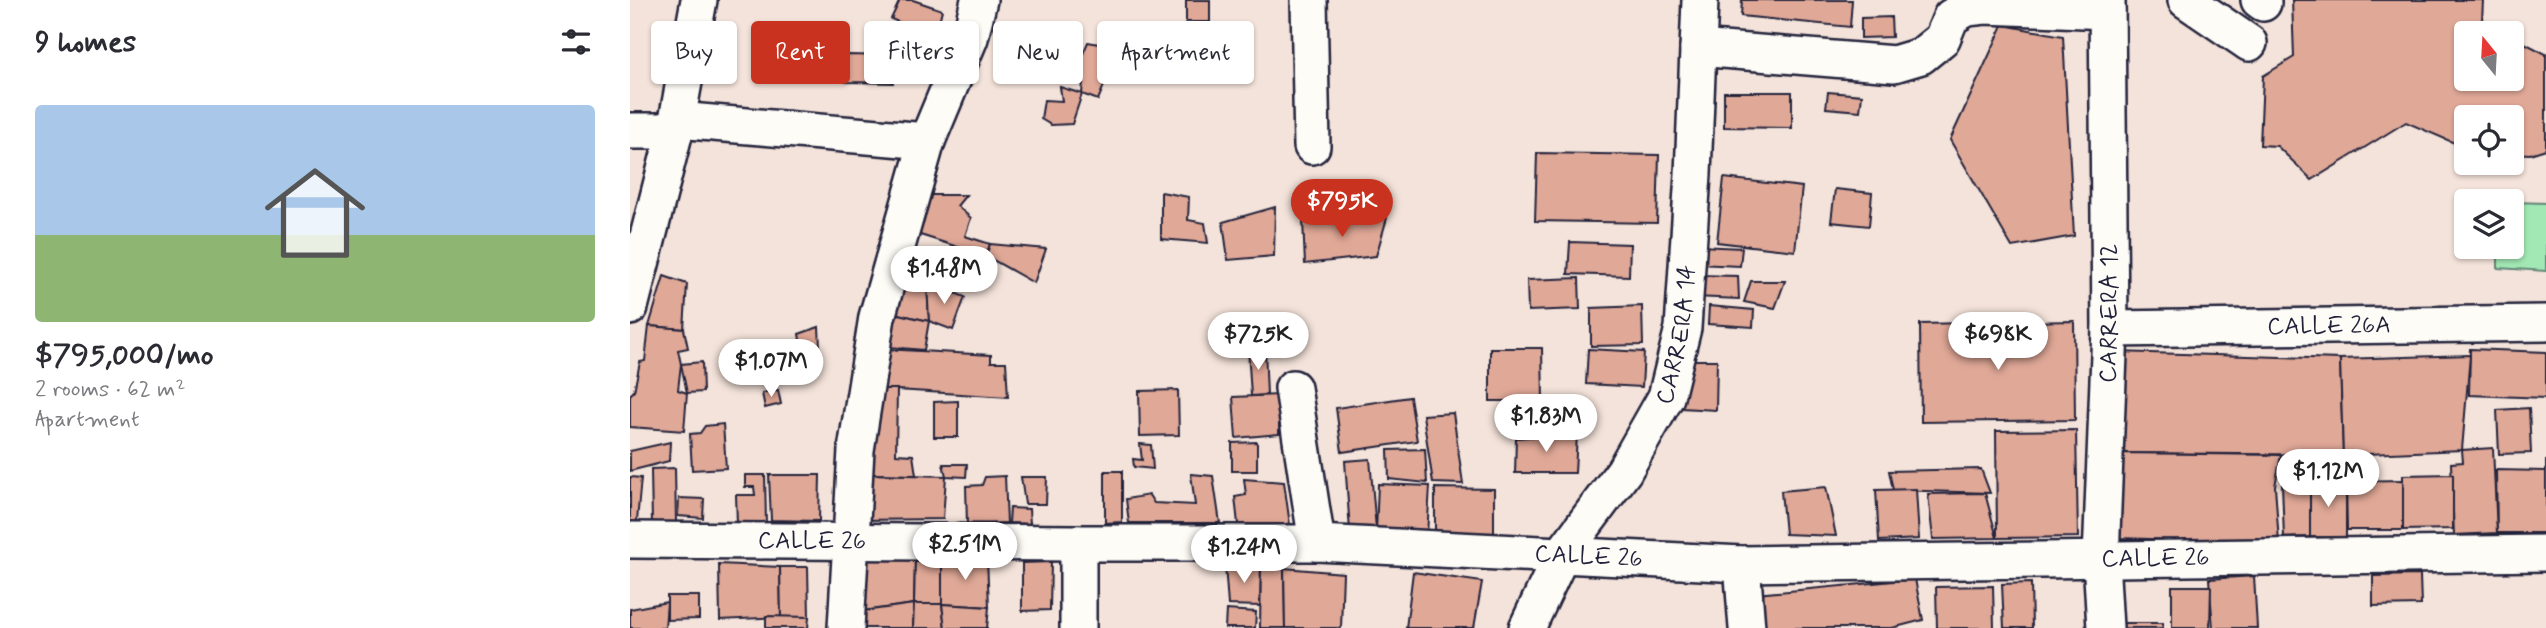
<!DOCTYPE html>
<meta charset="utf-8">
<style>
:root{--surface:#fff;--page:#f2f2f3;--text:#2b2b33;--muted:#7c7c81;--line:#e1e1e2;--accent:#c8321e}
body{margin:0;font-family:Mynerve,sans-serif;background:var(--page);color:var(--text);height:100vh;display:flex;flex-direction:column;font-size:26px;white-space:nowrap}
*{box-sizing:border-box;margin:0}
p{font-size:23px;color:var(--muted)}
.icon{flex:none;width:38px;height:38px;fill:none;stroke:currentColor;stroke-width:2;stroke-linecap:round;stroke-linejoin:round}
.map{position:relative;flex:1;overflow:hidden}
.drawer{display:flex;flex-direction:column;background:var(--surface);width:630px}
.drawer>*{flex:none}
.hud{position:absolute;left:21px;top:21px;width:665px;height:63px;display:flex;gap:14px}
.needle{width:46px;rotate:342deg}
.buttons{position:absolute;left:1824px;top:21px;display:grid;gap:14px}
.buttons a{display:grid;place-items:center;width:70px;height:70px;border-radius:7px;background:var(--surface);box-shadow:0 2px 5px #0004;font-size:35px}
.price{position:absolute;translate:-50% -60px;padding:0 16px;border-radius:24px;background:#fff;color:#222;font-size:23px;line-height:46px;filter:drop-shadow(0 2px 4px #0008)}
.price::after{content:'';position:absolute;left:50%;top:42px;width:21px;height:16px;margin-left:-10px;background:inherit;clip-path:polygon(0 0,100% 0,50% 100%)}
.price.on{background:var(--accent);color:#fff}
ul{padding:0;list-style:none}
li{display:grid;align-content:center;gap:14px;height:371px;padding:0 35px}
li+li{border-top:2px solid var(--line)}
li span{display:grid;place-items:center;height:217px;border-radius:7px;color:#555}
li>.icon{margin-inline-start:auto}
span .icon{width:126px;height:126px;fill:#fffc;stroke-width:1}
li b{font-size:30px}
h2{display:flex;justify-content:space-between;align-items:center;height:84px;padding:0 35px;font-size:30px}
.chip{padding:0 24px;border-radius:7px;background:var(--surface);box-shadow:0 2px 5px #0004;font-size:24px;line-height:63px}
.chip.on{background:var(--accent);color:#fff}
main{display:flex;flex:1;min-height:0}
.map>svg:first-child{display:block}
</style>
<main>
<section class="drawer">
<h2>9 homes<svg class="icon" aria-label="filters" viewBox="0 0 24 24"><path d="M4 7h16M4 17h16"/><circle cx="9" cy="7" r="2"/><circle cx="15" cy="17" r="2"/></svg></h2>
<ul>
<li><span style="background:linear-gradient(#a9c7e8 60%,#8fb573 0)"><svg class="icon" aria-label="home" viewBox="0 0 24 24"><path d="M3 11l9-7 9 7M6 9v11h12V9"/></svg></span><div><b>$795,000/mo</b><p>2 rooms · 62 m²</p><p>Apartment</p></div></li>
</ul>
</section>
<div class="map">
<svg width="1916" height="628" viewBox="0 0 1916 628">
<rect width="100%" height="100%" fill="#f4e3da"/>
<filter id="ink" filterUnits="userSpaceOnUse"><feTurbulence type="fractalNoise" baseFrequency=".0143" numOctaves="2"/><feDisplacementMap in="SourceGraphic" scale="14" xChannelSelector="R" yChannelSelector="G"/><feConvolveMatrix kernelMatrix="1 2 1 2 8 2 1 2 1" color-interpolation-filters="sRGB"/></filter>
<g filter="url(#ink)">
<polygon fill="#a2e8b4" stroke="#628578" stroke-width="2" points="1881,202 1916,203 1916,271 1868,268 1868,247 1881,247"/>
<g fill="#e0a897" stroke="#22223b" stroke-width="2">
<polygon points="270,0 283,0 312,10 305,37 261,19"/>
<rect x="556" y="0" width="24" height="22"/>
<polygon points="1112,0 1222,0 1220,27 1111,16"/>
<polygon points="1662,0 1853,0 1852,21 1877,33 1836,33 1836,79 1881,79 1881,36 1916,54 1916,149 1900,154 1881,153 1881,117 1836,117 1836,148 1776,122 1682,180 1647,146 1630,145 1633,76 1664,57"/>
<polygon points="1261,17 1262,37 1231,38 1231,18"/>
<polygon points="1373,25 1433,36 1444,236 1382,247 1320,140"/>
<polygon points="561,30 585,36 579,62 555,56"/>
<polygon points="458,42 486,47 485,54 497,59 493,68 483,64 468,100 452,94 454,68 451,58"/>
<polygon points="217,55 264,56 263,83 216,82"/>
<polygon points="430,87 452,94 442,124 421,125 411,119 414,100 432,101"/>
<polygon points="1094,92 1162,92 1162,128 1094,127"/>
<polygon points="1198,92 1232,95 1230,111 1196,108"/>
<polygon points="907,153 1029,155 1027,223 905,221"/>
<polygon points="1094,178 1172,187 1165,251 1087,242"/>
<polygon points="1205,189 1242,193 1239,226 1201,222"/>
<polygon points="531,192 559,197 558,220 575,223 578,243 531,239"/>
<polygon points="297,195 336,195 327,206 341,218 335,236 360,244 356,256 284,233"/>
<polygon points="645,207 644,256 598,260 593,222"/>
<polygon points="757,218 746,256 675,264 673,220"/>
<polygon points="940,242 1000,244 999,276 938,274"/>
<polygon points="360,244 416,249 404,283 356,256"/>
<polygon points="1069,246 1112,248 1110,266 1067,264"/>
<polygon points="316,254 338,259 325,290 307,284"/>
<polygon points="269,274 297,282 299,321 259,312"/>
<polygon points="1066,275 1108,276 1109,299 1065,297"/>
<polygon points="34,276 57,284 54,329 19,326"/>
<polygon points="949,278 950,309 898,311 897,280"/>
<polygon points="1121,281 1155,281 1145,308 1114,302"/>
<polygon points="297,282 335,297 323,330 299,321"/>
<polygon points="1012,306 1013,345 961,346 961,308"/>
<polygon points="1079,306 1124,310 1123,327 1078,324"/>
<polygon points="259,312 299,321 294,350 259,347"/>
<polygon points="647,315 648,343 608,344 607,317"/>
<polygon points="1444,321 1445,420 1291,422 1290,324"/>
<polygon points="19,326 54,329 58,348 48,350 51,364 48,390 57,393 54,431 0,427 0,395 4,391 10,362 15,361"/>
<polygon points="189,327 190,347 171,346 169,334"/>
<polygon points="618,348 635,348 637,395 621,396"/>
<polygon points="860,348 912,348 913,401 860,401"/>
<polygon points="254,349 361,355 361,362 376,362 378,397 251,389"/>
<polygon points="958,349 1014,352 1012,387 956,384"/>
<polygon points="1840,349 1916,352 1916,398 1839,395"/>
<polygon points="1487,352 1710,359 1713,455 1489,453"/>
<polygon points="1840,355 1832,450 1713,455 1710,359"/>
<polygon points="1054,360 1087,360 1086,410 1051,408"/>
<polygon points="72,362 73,392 57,393 51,364"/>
<polygon points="238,389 267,389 266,454 283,455 286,475 237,474"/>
<polygon points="148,390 151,404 135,408 132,393"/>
<polygon points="548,390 549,435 510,436 509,391"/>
<polygon points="649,395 649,434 606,438 603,397"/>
<polygon points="780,397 787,441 712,452 706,408"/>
<polygon points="328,401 328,437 304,437 304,402"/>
<polygon points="1899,408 1901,453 1869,454 1867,410"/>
<polygon points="823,413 833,484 803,483 793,415"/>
<polygon points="93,424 96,468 62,470 60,434 70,433 75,426"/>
<polygon points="1446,430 1448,537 1367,538 1366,431"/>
<polygon points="947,433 945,473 885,473 886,438"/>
<polygon points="40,442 39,461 0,471 0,451"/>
<polygon points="627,442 627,471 602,471 602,443"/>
<polygon points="510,444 521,445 523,469 504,467 503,459 512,460"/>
<polygon points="1863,448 1867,533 1824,535 1821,463 1833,462 1832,450"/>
<polygon points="795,449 797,483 759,479 758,450"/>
<polygon points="1489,453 1651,455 1645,486 1649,543 1488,538"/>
<polygon points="740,459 746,529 720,531 715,461"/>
<polygon points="1916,460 1916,533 1867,533 1866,470 1916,471"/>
<polygon points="313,464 337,464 336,477 316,476"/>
<polygon points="45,468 46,523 22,524 21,469"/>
<polygon points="1351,469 1360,493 1263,490 1259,471"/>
<polygon points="475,471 492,471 492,522 475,523"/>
<polygon points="237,474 316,476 313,519 225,520"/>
<polygon points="561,474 583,476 590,523 499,523 496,499 519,495 524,503 565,505"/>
<polygon points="1823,474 1823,529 1773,530 1773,475"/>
<polygon points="115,475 135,475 136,524 107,524 106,495 125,495 124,487 115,487"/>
<polygon points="139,475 190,475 189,521 141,520"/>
<polygon points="375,476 377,523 337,525 336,486 352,485 355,477"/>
<polygon points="0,477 11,478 6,532 0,532"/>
<polygon points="391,477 417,477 416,504 395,504"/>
<polygon points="614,479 654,482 660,525 608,524 605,497 616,495"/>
<polygon points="1773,480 1773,530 1717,530 1716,481"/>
<polygon points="1716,481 1716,537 1680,537 1680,482"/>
<polygon points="1680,482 1680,537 1654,538 1652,483"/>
<polygon points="748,484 800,486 797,535 746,533"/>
<polygon points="1196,487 1206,536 1155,534 1151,491"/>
<polygon points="805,488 864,489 864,540 805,540"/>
<polygon points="1286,489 1289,539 1249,541 1246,490"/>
<polygon points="1355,493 1367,538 1303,539 1298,494"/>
<polygon points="49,498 74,499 73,518 48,516"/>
<polygon points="380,508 399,509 400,524 379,523"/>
<polygon points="237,553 285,560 284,604 234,611"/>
<polygon points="357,558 359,607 312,604 312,560"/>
<polygon points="285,560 312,560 312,604 284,604"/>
<polygon points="421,562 420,610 392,611 392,563"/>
<polygon points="89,564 150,567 151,617 90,620"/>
<polygon points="595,565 631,565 630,606 598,605"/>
<polygon points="631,565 654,568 655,628 630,628"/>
<polygon points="150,567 178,567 179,617 151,617"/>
<polygon points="654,568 713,573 711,628 655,628"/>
<polygon points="783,572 852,582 844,628 776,628"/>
<polygon points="1790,575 1791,605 1743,606 1743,576"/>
<polygon points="1624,576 1627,628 1583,628 1579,579"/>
<polygon points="1285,579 1293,620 1262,628 1132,628 1126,594"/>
<polygon points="1401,583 1402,628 1374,628 1372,584"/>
<polygon points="1363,586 1364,628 1307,628 1306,587"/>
<polygon points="1542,586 1581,586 1580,628 1542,628"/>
<polygon points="37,596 69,596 69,619 37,620"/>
<polygon points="37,602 35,628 0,628 0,609"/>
<polygon points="284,604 283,628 233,628 234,611"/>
<polygon points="284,604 312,604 315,628 283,628"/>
<polygon points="312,604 359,607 357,628 315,628"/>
<polygon points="596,610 626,612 625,628 595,628"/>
<polygon points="136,616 179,617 178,628 136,628"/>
<polygon points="1486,623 1533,623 1533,628 1487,628"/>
</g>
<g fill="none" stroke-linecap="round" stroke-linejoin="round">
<defs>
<g id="minor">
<polyline points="679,0 682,146"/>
<polyline points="1556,0 1619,43"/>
<polyline points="1629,0 1633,3"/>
<polyline points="1068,48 1264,64 1291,56 1312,39 1321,17 1337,8 1355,6 1477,11"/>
<polyline points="47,120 297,141"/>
<polyline points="0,131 45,131"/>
<polyline points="0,307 45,131 69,0"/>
<path id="s1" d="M1480,329L1916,323"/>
<polyline points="663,388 687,543"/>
<path id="s2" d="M0,540L448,543H687L1112,564L1916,553"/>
<polyline points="448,543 448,628"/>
<polyline points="1112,564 1117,628"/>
<polyline points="216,628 226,450 247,317 297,141 340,38 349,0"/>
<path id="s3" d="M897,628L931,556L994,471L1036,397L1053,328L1063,174L1070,0"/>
<path id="s4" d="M1475,628L1471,559L1480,329L1477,0"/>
</g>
</defs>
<use href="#minor" stroke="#22223b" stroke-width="40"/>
<use href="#minor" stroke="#fdfcf7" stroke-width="35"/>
</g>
</g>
<g text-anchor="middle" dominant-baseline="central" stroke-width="6" stroke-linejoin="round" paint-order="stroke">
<g font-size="24" fill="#22223b" stroke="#fdfcf7">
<text stroke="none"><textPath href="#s4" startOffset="315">CARRERA 12</textPath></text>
<text stroke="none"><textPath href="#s1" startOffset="219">CALLE 26A</textPath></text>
<text stroke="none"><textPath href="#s3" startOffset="334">CARRERA 14</textPath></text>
<text stroke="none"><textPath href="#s2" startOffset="182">CALLE 26</textPath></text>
<text stroke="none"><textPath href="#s2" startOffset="959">CALLE 26</textPath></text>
<text stroke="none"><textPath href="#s2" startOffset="1526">CALLE 26</textPath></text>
</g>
</g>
</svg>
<div class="buttons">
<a><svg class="needle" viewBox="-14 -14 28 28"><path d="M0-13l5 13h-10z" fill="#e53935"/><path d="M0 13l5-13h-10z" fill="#7c7c81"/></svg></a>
<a><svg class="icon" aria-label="locate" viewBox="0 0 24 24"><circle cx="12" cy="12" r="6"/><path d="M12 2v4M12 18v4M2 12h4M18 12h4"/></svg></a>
<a><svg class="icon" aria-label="layers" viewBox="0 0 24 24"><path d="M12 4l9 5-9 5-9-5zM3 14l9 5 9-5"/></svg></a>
</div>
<b class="price on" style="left:712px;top:239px">$795K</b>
<b class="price" style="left:314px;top:306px">$1.48M</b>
<b class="price" style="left:628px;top:372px">$725K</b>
<b class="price" style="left:1368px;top:372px">$698K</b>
<b class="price" style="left:141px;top:399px">$1.07M</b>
<b class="price" style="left:916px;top:454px">$1.83M</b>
<b class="price" style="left:1698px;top:509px">$1.12M</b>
<b class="price" style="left:335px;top:582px">$2.51M</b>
<b class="price" style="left:614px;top:585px">$1.24M</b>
<div class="hud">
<a class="chip">Buy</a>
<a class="chip on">Rent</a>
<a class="chip">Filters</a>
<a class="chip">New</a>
<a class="chip">Apartment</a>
</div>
</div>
</main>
